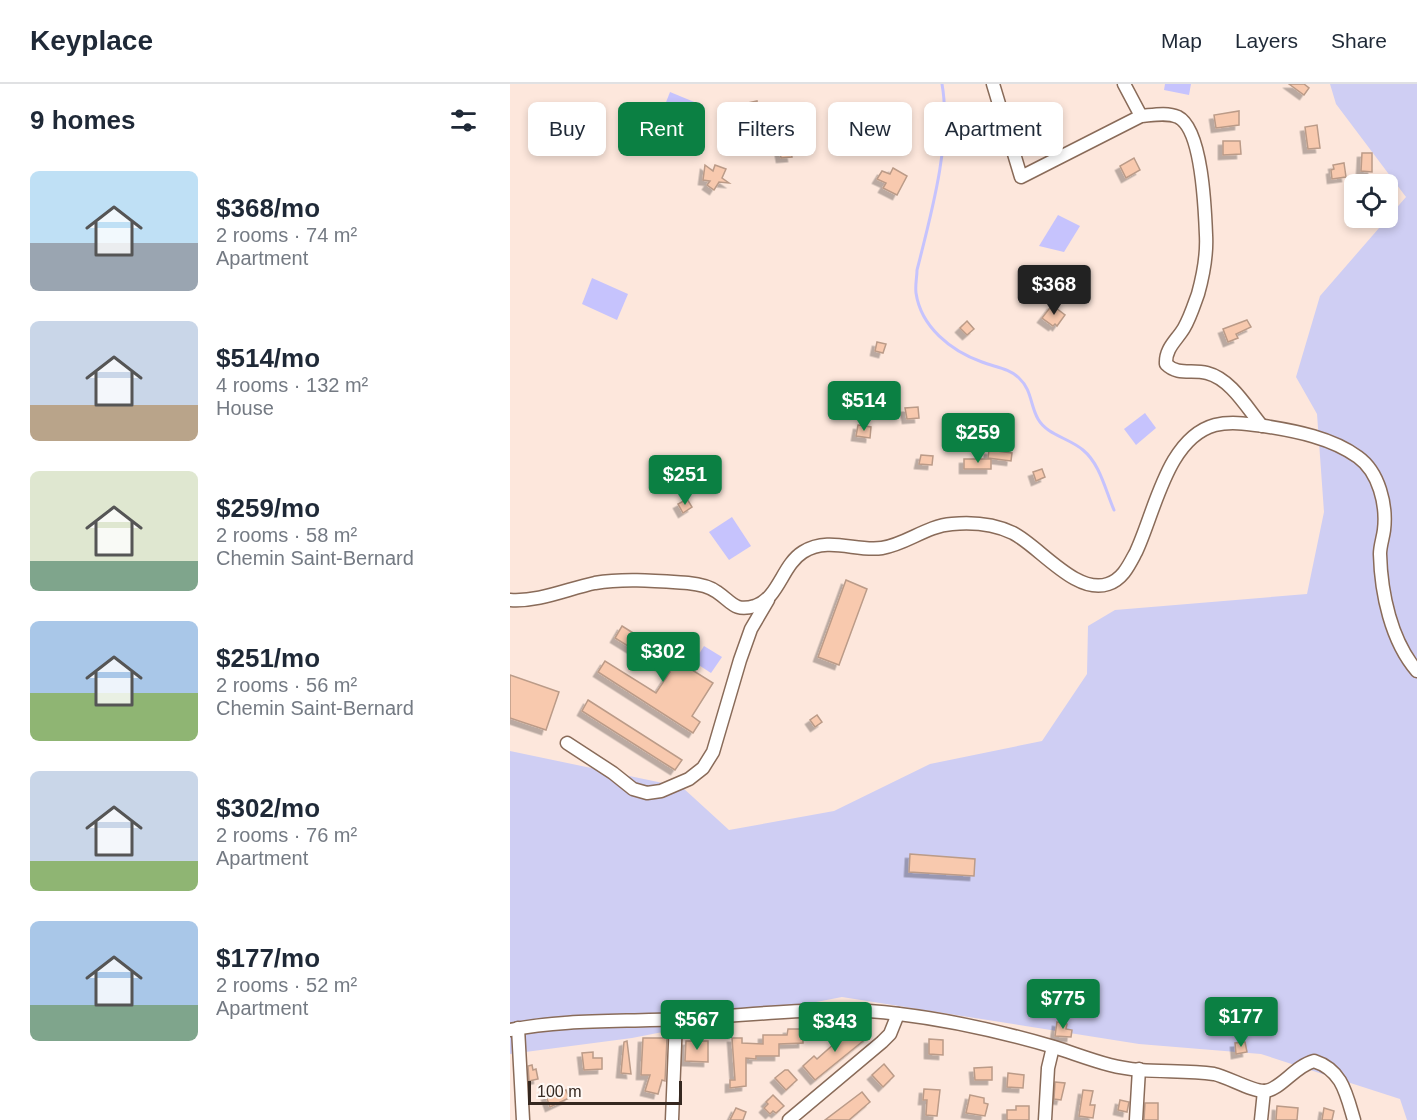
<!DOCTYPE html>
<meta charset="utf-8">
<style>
:root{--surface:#fff;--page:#f2f2f3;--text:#1f2937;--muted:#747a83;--line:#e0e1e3;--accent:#0b8043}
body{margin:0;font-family:Arial,sans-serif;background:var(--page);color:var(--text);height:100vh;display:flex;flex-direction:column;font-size:22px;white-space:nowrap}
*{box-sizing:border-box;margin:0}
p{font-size:20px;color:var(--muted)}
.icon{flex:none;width:33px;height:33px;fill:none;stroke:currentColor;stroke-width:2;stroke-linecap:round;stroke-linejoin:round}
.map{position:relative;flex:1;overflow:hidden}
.drawer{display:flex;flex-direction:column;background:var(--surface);width:510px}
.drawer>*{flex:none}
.guide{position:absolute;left:18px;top:18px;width:570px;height:54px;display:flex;gap:12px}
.tools{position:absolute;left:834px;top:90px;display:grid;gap:12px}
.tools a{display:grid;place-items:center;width:54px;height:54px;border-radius:9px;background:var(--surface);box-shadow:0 3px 9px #0003;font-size:30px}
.scale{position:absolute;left:18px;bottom:15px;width:154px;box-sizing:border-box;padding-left:6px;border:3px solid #352820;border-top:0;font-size:16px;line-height:21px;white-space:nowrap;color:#352820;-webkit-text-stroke:4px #fff8f4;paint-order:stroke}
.price{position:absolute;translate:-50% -51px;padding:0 14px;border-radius:6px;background:var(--accent);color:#fff;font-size:20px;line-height:39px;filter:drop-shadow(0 2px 3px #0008)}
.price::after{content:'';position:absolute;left:50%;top:36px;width:18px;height:14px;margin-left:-9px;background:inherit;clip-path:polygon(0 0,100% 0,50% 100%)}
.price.selected{background:#222;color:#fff}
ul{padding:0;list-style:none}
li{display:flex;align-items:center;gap:18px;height:150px;padding:0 30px}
li span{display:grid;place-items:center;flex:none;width:168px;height:120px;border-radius:9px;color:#555}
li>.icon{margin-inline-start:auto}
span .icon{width:72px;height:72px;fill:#fffc;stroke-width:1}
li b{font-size:26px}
h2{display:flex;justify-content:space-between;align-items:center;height:72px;padding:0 30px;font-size:26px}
.chip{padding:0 21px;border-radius:9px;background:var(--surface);box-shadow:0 3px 9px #0003;font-size:21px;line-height:54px}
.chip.selected{background:var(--accent);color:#fff}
header{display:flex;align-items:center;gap:36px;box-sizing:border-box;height:84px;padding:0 30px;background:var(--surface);border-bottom:2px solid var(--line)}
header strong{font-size:28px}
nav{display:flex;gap:33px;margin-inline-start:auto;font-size:21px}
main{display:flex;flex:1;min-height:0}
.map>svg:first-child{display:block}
</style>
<header>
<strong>Keyplace</strong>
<nav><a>Map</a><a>Layers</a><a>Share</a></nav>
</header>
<main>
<section class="drawer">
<h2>9 homes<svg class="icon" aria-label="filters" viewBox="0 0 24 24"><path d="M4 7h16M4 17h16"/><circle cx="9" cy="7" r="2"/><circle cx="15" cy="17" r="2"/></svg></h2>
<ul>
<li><span style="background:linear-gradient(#bfe0f5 60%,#9aa5b1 0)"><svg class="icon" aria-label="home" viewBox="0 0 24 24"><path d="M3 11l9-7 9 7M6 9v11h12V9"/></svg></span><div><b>$368/mo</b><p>2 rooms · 74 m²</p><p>Apartment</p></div></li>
<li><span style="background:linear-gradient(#c9d6e8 70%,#b9a48a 0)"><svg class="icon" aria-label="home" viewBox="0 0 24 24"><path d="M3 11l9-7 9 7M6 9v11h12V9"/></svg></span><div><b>$514/mo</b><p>4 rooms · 132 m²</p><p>House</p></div></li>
<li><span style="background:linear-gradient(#dfe7d0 75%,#7fa58c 0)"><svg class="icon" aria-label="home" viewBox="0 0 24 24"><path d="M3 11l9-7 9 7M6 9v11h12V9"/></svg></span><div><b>$259/mo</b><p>2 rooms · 58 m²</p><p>Chemin Saint-Bernard</p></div></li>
<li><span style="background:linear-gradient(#a9c7e8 60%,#8fb573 0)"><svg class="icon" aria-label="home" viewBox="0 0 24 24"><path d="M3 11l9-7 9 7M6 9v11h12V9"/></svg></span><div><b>$251/mo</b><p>2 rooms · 56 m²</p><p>Chemin Saint-Bernard</p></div></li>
<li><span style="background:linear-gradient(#c9d6e8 75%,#8fb573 0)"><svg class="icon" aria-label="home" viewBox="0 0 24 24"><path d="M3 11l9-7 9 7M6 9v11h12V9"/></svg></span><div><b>$302/mo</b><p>2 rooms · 76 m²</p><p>Apartment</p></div></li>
<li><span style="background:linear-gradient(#a9c7e8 70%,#7fa58c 0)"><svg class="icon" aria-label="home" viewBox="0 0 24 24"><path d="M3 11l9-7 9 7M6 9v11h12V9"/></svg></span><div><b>$177/mo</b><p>2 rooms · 52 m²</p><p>Apartment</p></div></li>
</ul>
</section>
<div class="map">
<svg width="907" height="1036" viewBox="0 0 907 1036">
<defs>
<filter id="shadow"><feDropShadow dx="-4.5" dy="4.5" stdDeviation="0" flood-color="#0004"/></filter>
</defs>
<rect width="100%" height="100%" fill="#fde7dc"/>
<polygon fill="#cfcef3" points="820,0 907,0 907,1036 897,1036 890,1015 751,970 629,960 332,913 122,954 0,970 0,667 172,703 219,746 324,727 420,680 532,657 577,590 578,542 605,526 797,510 814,428 807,330 786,293 810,212 896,113 826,20"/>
<g fill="#c6c3fd">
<polygon points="655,0 681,0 679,11 654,6"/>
<polygon points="160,8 194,22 187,40 153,26"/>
<polygon points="548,131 570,142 554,168 529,162"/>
<polygon points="82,194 118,210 107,236 72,220"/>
<polygon points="635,329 646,344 626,361 614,345"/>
<polygon points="222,433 241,462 219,476 199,448"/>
<polygon points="194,562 212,573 201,589 184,578"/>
</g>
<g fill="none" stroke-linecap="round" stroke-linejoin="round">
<path stroke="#c6c3fd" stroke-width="3" d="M432,0C442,56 421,131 407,186C407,193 405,201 406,209C411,243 441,267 472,278C484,283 499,284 509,294C522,306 520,321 528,335C537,351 559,354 573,366C590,380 595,405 604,426"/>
</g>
<g fill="#f8c9ae" stroke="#bb9b88" stroke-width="1.5" filter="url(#shadow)">
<polygon points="779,0 794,0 799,4 794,11"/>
<polygon points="247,17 249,30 235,32 233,20"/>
<polygon points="363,19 375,23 368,37 358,28"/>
<polygon points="729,27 729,41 706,44 704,31"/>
<polygon points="276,40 282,73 271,74 267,52 270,52 269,42"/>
<polygon points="807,41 810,64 798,65 795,43"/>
<polygon points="547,43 552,51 540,56 536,48"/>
<polygon points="349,49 363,55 359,63 346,58"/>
<polygon points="713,57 730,57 731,70 713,71"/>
<polygon points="852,69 862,69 862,88 851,87"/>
<polygon points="624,74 630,86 616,94 610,82"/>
<polygon points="834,79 836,93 822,95 821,86 824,85 823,81"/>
<polygon points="195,81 203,87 205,81 216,85 212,94 219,99 209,98 204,106 197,101 200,97 193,96"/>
<polygon points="383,84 397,92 387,111 373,104 376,99 367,95 372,87 380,90"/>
<polygon points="542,221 555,231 547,242 545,240 543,242 532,234"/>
<polygon points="737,236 741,243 726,250 728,254 718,258 713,245"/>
<polygon points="457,237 464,245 457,251 450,244"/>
<polygon points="367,258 376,260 373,269 365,267"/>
<polygon points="408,323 409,334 397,335 395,324"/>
<polygon points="348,341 361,343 360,354 346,352"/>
<polygon points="479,366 502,369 501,377 478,374"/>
<polygon points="411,371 423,372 422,381 409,380"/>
<rect x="454" y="375" width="27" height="10"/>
<polygon points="532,385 535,393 526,397 523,388"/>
<polygon points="177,415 182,423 173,429 168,420"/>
<polygon points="336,496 357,505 329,581 308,573"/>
<polygon points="112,542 203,599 182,632 190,638 183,649 88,588 95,577 146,609 160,588 105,554"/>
<polygon points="0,591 49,608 36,646 0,634"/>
<polygon points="78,616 172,676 165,686 72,627"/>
<polygon points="307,631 312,638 305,643 300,636"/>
<polygon points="400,770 465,775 464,792 399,788"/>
<polygon points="547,938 557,940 556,945 562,946 561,953 545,952"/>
<polygon points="350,944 358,953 305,996 293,982 304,972 307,975 341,945 345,948"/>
<polygon points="278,945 293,945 293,959 269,960 269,972 246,972 246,975 236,974 236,1002 220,1004 220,996 225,996 222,954 232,954 232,959 253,960 253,951 277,951"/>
<polygon points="133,954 157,954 155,997 152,996 148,1010 135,1007 140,991 131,991"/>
<polygon points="419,955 433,956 433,971 419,970"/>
<polygon points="117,957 121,990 111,989 114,958"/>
<polygon points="176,957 198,957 198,978 175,977"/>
<polygon points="735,958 737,968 726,970 725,959"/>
<polygon points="83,968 83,974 92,974 92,985 74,986 72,969"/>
<polygon points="374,980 384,992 373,1003 362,991"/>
<polygon points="22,981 23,986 26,985 28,995 19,997 18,982"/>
<polygon points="482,983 482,996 465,996 464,984"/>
<polygon points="275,986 278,986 287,996 276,1006 265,994"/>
<polygon points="498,989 514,991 513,1004 497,1003"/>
<polygon points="545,998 555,999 551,1016 544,1015"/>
<polygon points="49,1001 52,1007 56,1006 59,1014 40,1023 36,1012 39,1011 37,1004"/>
<polygon points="414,1005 430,1006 427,1032 416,1031 417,1016 413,1016"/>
<polygon points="573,1006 583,1007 580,1021 585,1021 583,1034 569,1032"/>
<polygon points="352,1008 360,1018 339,1036 315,1036"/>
<polygon points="263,1011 274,1022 266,1029 263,1027 260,1030 254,1024 258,1020 256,1018"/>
<polygon points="460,1011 474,1014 474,1019 478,1020 475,1032 456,1029"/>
<polygon points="610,1016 619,1018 617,1028 608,1026"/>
<polygon points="635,1019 648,1019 648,1036 634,1036"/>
<polygon points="506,1022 519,1022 519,1036 497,1036 497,1026 506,1026"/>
<polygon points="767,1022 788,1024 787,1036 766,1036"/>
<polygon points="226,1024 236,1028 233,1036 220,1036"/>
<polygon points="814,1024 824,1027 822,1036 812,1036"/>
</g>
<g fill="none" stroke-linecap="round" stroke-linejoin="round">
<defs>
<g id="minor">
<path d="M483,0L511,93L631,32C643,31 657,28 668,33C692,45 695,125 696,151C697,169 693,192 688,210C684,221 680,234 674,244C667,256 655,264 656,280C668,292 682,285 697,289C721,295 737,324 752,342"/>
<polyline points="614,0 631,32"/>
<path d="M0,516C29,518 57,505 85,499C114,494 148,497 178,499C188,500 199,502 207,508C222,518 224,528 245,522C269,514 272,481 293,468C319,452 346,468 372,464C397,460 416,442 442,440C463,438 484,440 503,449C530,463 566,511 598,500C613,495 619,481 626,468C645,428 657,354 705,341C721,337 739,340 754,342C786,347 822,354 848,373C869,388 877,421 874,446C873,454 870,462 870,470C871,509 881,557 907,587"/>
<polyline points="57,659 103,689 123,705 137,709 151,707 179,695 193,684 203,668 230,576 241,545 258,516"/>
<polyline points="8,944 13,1036"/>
<path d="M0,946C55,935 111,938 167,935C241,932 315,920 389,930C439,936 496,949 544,963C563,969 581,976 600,981C634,990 669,985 704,990C718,993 743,1008 755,1007C770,1006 785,982 804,977C832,986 836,1009 844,1036"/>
<polyline points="162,1036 166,935"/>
<polyline points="279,1036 372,958 380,950 388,930"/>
<polyline points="535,1036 538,984 543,963"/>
<polyline points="626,1036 629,985"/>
<polyline points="751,1036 754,1007"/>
</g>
</defs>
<use href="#minor" stroke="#896b59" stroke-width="15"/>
<use href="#minor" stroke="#fff" stroke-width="12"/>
</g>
</svg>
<div class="tools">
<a><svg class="icon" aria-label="locate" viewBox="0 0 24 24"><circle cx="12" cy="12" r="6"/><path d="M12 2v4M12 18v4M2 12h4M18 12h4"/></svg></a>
</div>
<div class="scale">100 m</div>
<b class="price selected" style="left:544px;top:232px">$368</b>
<b class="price" style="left:354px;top:348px">$514</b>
<b class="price" style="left:468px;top:380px">$259</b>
<b class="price" style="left:175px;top:422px">$251</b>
<b class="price" style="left:153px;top:599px">$302</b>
<b class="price" style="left:553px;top:946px">$775</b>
<b class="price" style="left:731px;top:964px">$177</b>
<b class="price" style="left:187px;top:967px">$567</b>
<b class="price" style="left:325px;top:969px">$343</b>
<div class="guide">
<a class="chip">Buy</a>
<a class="chip selected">Rent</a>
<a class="chip">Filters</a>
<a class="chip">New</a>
<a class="chip">Apartment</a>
</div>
</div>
</main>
